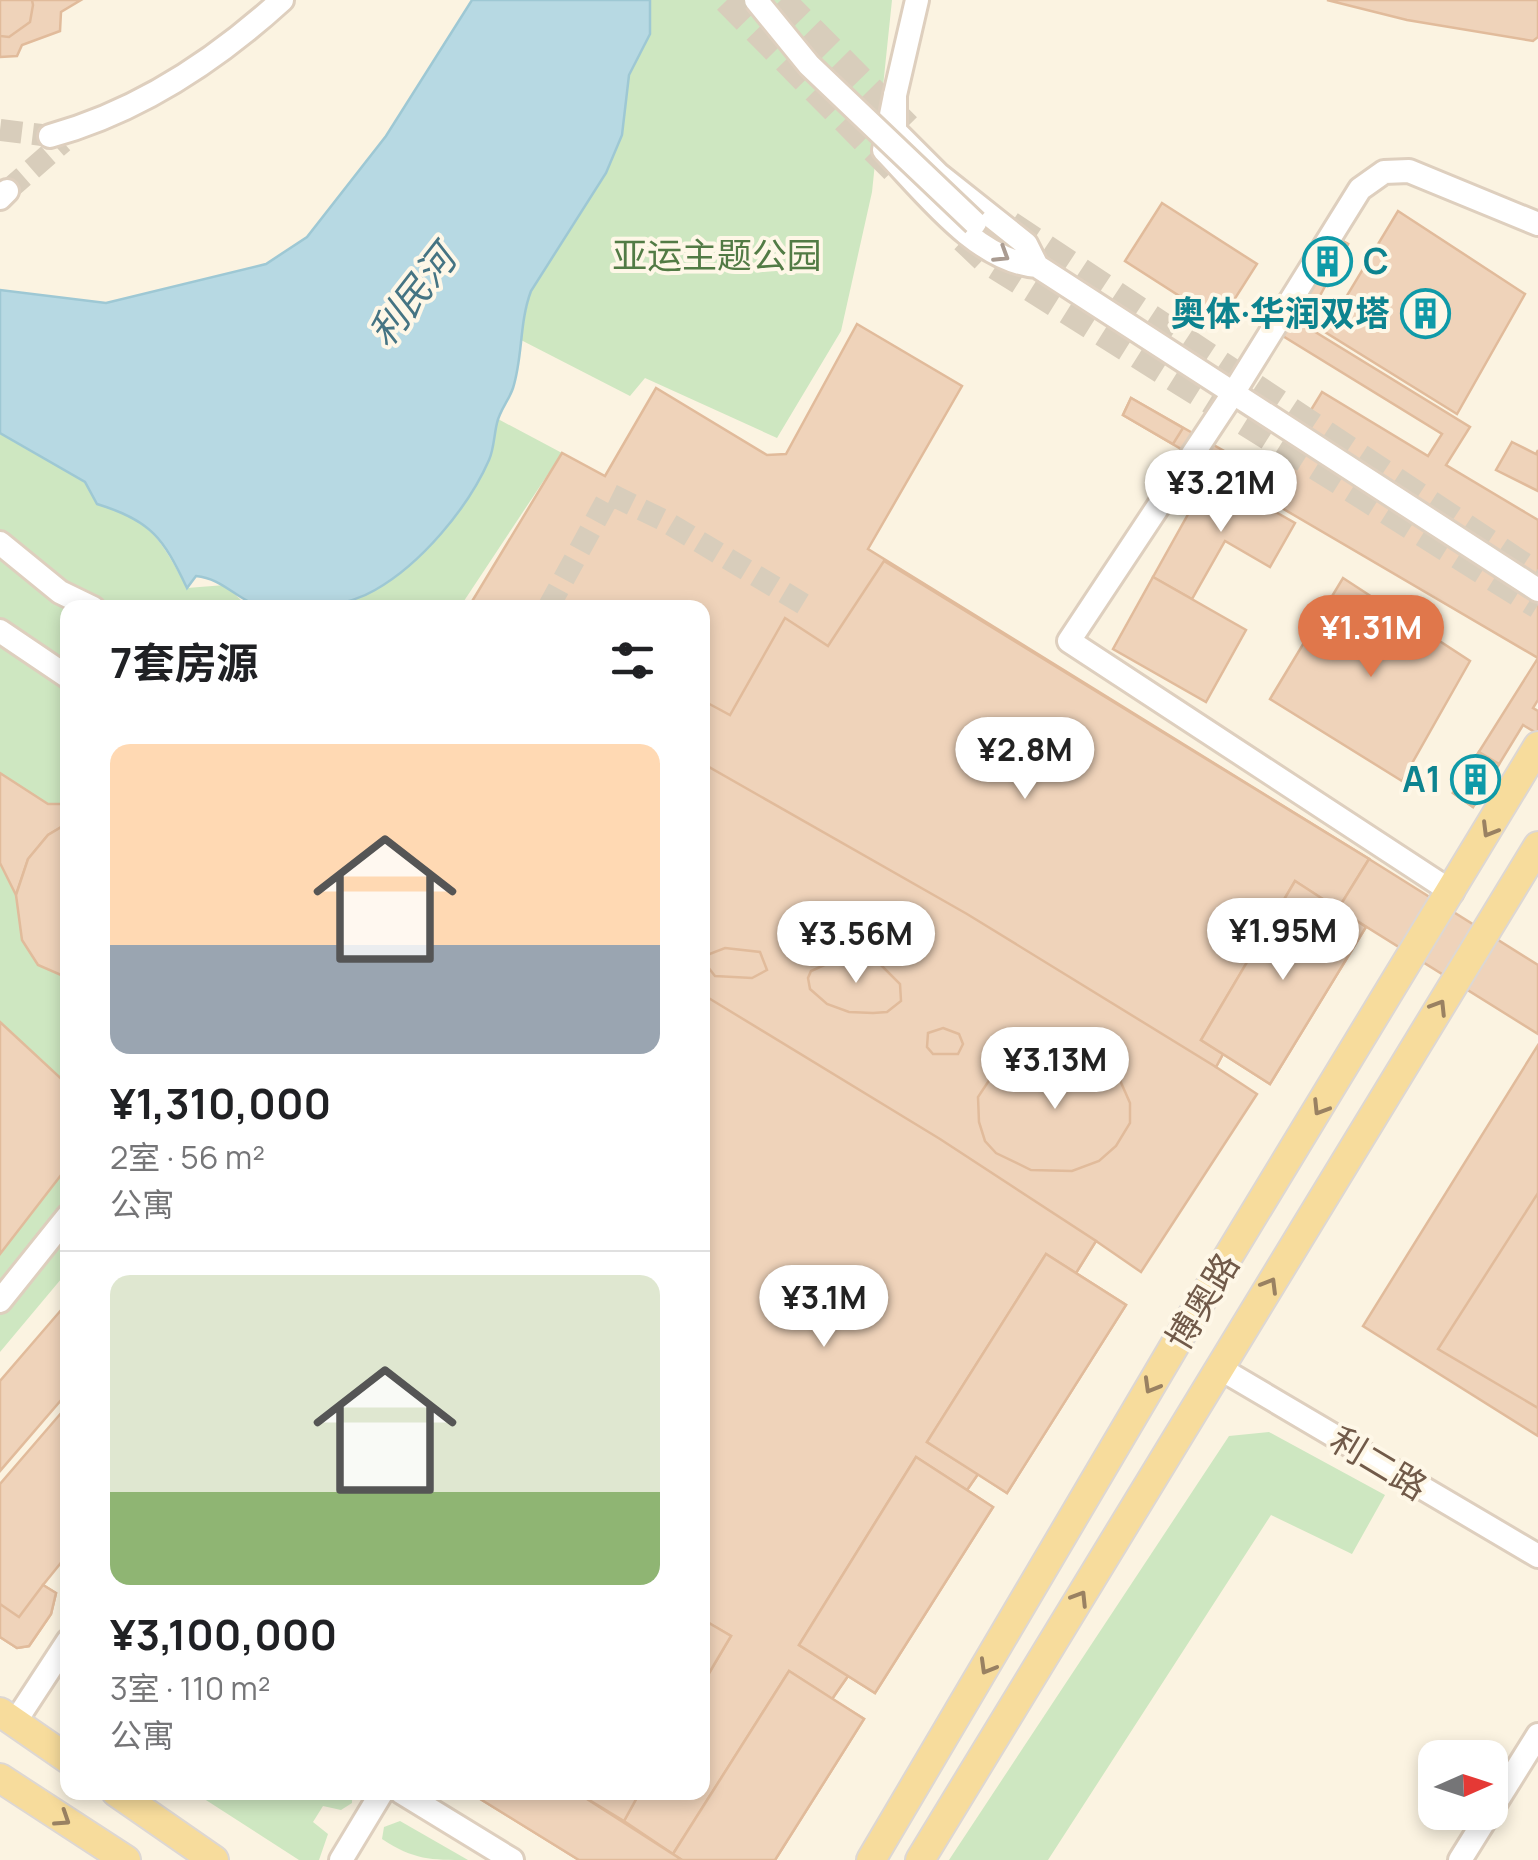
<!DOCTYPE html>
<html lang="zh">
<meta charset="utf-8">
<style>
:root{--surface:#fff;--page:#f6f6f6;--text:#202124;--muted:#757577;--line:#e0e0e0;--accent:#e0774b}
body{margin:0;font-family:Manrope,"Noto Sans SC",sans-serif;background:var(--page);color:var(--text);height:100vh;display:flex;flex-direction:column;font-size:38px;white-space:nowrap}
*{box-sizing:border-box;margin:0}
p{font-size:32px;color:var(--muted)}
.icon{flex:none;width:55px;height:55px;fill:none;stroke:currentColor;stroke-width:2;stroke-linecap:round;stroke-linejoin:round}
.map{position:relative;flex:1;overflow:hidden}
.side{position:absolute;left:60px;top:600px;width:650px;height:1200px;display:flex;flex-direction:column;background:var(--surface);border-radius:20px;box-shadow:0 5px 15px #0003}
.side>*{flex:none}
.needle{width:65px;rotate:87deg}
.buttons{position:absolute;left:1418px;top:1740px;display:grid;gap:20px}
.buttons a{display:grid;place-items:center;width:90px;height:90px;border-radius:20px;background:var(--surface);box-shadow:0 5px 15px #0003;font-size:50px}
.price{position:absolute;translate:-50% -85px;padding:0 22px;border-radius:35px;background:#fff;color:#222;font-size:32px;line-height:65px;filter:drop-shadow(0 2px 5px #0008)}
.price::after{content:'';position:absolute;left:50%;top:60px;width:30px;height:22px;margin-left:-15px;background:inherit;clip-path:polygon(0 0,100% 0,50% 100%)}
.price.on{background:var(--accent);color:#fff}
ul{padding:0;list-style:none}
li{display:grid;align-content:center;gap:20px;height:530px;padding:0 50px}
li+li{border-top:2px solid var(--line)}
li span{display:grid;place-items:center;height:310px;border-radius:20px;color:#555}
li>.icon{margin-inline-start:auto}
span .icon{width:180px;height:180px;fill:#fffc;stroke-width:1}
li b{font-size:42px}
h2{display:flex;justify-content:space-between;align-items:center;height:120px;padding:0 50px;font-size:42px}
.map>svg:first-child{display:block}
</style>
<div class="map">
<svg width="1538" height="1860" viewBox="0 0 1538 1860">
<rect width="100%" height="100%" fill="#fbf3e1"/>
<g fill="#cee7c1">
<polygon points="650,0 892,0 872,192 841,331 777,438 645,378 630,396 519,339 531,291 606,173 622,135 629,75 650,34"/>
<polygon points="498,419 562,453 460,607 302,608 322,606 490,458"/>
<path d="M0,433L85,482L98,504C153,522 160,539 187,588L225,585L243,602L268,607L68,608L67,1272L0,1352Z"/>
<polygon points="1269,1432 1385,1495 1352,1554 1271,1515 1048,1860 949,1860 1229,1436"/>
<polygon points="195,1793 352,1793 352,1803 341,1810 323,1806 313,1822 328,1834 319,1860 299,1860"/>
<path d="M400,1821L468,1860C430,1860 414,1860 382,1839L384,1827Z"/>
</g>
<path fill="#b7d9e3" stroke="#9ec8d4" stroke-width="2.5" d="M472,0H650V34L629,75L622,135L606,173L531,291C519,323 523,357 513,388C509,400 500,410 497,423C494,435 494,449 489,460C468,508 421,564 375,590C347,607 303,610 271,608C240,606 227,579 196,576L187,588C163,538 152,521 97,504L85,482L0,433V290L106,303L266,264L307,237L386,136Z"/>
<g fill="#efd3ba" stroke="#e1bb9b" stroke-width="2.5">
<polygon points="0,0 81,0 61,12 60,31 22,45 17,56 0,57"/>
<polygon points="0,0 32,0 33,5 30,22 9,37 0,36"/>
<polygon points="1327,0 1538,0 1538,37 1533,41 1407,20"/>
<polygon points="1162,203 1257,264 1220,322 1125,261"/>
<polygon points="1398,211 1525,294 1457,414 1325,332"/>
<polygon points="1332,235 1348,244 1304,325 1470,427 1446,465 1538,520 1538,658 1123,415 1131,398 1270,477 1322,392 1428,456 1442,434 1278,333"/>
<polygon points="1332,235 1348,244 1325,286 1308,277"/>
<polygon points="857,324 962,386 868,549 1369,859 1338,909 1366,927 1270,1084 1223,1054 1216,1067 1257,1094 1141,1272 1096,1241 1076,1273 1126,1305 1007,1493 978,1474 967,1490 993,1507 875,1693 848,1676 832,1699 864,1719 775,1860 579,1860 469,1792 702,1792 702,608 468,608 562,453 605,476 656,388 767,455 786,454"/>
<polygon points="1131,398 1183,428 1173,444 1123,415"/>
<polygon points="1512,442 1536,454 1538,450 1538,491 1496,470"/>
<polygon points="1210,475 1295,523 1270,567 1225,541 1192,599 1153,577"/>
<polygon points="884,561 1369,859 1338,909 1295,881 1201,1040 1223,1054 1216,1067 967,914 702,763 702,700 730,715 785,618 828,646"/>
<polygon points="1153,577 1246,630 1206,702 1113,649"/>
<polygon points="1343,578 1470,661 1402,781 1270,699"/>
<polygon points="1538,658 1538,700 1533,708 1538,711 1538,734 1523,725 1473,807 1453,793"/>
<polygon points="1479,752 1499,764 1473,807 1453,793"/>
<polygon points="0,773 48,804 68,804 68,823 48,835 28,859 16,895 0,863"/>
<polygon points="68,823 68,978 38,965 22,940 16,895 28,859 48,835"/>
<polygon points="1369,859 1538,965 1538,1034 1338,909"/>
<polygon points="1295,881 1366,927 1270,1084 1201,1040"/>
<polygon points="725,948 760,952 767,970 752,978 715,976 704,962 707,955"/>
<polygon points="840,958 877,961 900,984 901,1001 887,1012 873,1013 849,1012 827,1004 810,989 808,978 811,971"/>
<polygon points="702,994 940,1139 1096,1241 1076,1273 1046,1254 927,1442 978,1474 967,1490 916,1457 799,1645 848,1676 832,1699 789,1671 673,1854 624,1821 640,1792 702,1792 702,1685 731,1636 702,1619"/>
<polygon points="0,1022 68,1085 68,1166 0,1254"/>
<polygon points="943,1028 959,1034 963,1044 958,1054 933,1054 927,1047 928,1033"/>
<polygon points="1538,1045 1538,1436 1363,1326"/>
<polygon points="1065,1050 1100,1058 1119,1078 1130,1103 1130,1123 1116,1146 1099,1161 1072,1171 1031,1170 996,1153 985,1141 979,1122 978,1097 990,1079 1018,1061"/>
<polygon points="1538,1193 1538,1408 1438,1349"/>
<polygon points="1046,1254 1126,1305 1007,1493 927,1442"/>
<polygon points="68,1302 68,1392 0,1471 0,1381"/>
<polygon points="68,1405 68,1554 43,1585 56,1593 51,1614 29,1646 17,1648 0,1637 0,1484"/>
<polygon points="916,1457 993,1507 875,1693 799,1645"/>
<polygon points="43,1585 56,1593 51,1614 29,1646 17,1648 0,1637 0,1604 19,1617"/>
<polygon points="702,1619 731,1636 702,1685"/>
<polygon points="789,1671 864,1719 775,1860 682,1860 673,1854"/>
<polygon points="469,1792 576,1792 682,1860 579,1860"/>
<polygon points="576,1792 640,1792 624,1821"/>
</g>
<g fill="none" stroke-linecap="round" stroke-linejoin="round">
<g stroke="#d8cdbb" stroke-width="22" stroke-dasharray="22 11" stroke-linecap="butt">
<polyline points="0,130 50,136"/>
<polyline points="7,191 63,142"/>
<polyline points="975,223 1034,264"/>
<polyline points="548,608 610,494 663,520 805,605"/>
</g>
<g stroke="#d8cdbb" stroke-width="28" stroke-dasharray="28 14" stroke-linecap="butt">
<polyline points="727,0 898,173"/>
<polyline points="781,0 907,127"/>
<polyline points="1010,225 1538,576"/>
<polyline points="964,239 985,259 1538,605"/>
</g>
<defs>
<g id="minor">
<polyline points="895,95 917,0"/>
<path d="M50,136C138,112 215,61 282,0"/>
<polyline points="0,198 7,191"/>
<path d="M1037,266L1026,244L938,174L895,131V95L884,150C924,191 977,262 1037,266L1538,590"/>
<polyline points="0,543 60,592 93,608"/>
<polyline points="0,631 68,677"/>
<polyline points="1452,892 1069,641 1232,395 1360,189 1384,172 1409,171 1538,224"/>
<polyline points="0,1301 68,1216"/>
<polyline points="1221,1369 1538,1556"/>
<polyline points="15,1722 68,1641"/>
<polyline points="401,1792 512,1860"/>
<polyline points="341,1860 382,1792"/>
<polyline points="1460,1860 1538,1735"/>
</g>
<g id="major">
<polyline points="0,1712 68,1759"/>
<polyline points="0,1778 126,1860"/>
<polyline points="116,1792 214,1860"/>
<polyline points="871,1860 1189,1321 1538,746"/>
<polyline points="920,1860 1538,846"/>
</g>
</defs>
<use href="#minor" stroke="#decfbe" stroke-width="28"/>
<use href="#major" stroke="#ddd7d3" stroke-width="32"/>
<use href="#minor" stroke="#fff" stroke-width="22"/>
<use href="#major" stroke="#f7dc9c" stroke-width="28"/>
<defs>
<polyline id="minor-bridge" points="756,0 809,65 975,223"/>
</defs>
<use href="#minor-bridge" stroke="#decfbe" stroke-width="28" stroke-linecap="butt"/>
<use href="#minor-bridge" stroke="#fff" stroke-width="22"/>
</g>
<defs><path id="oneway-chevron" d="M-2-3.5L2.5 0L-2 3.5" fill="none" stroke-width="1.6" stroke-linecap="round" stroke-linejoin="round" transform="scale(2.5)"/></defs>
<use stroke="#aa9c92" href="#oneway-chevron" transform="translate(1002 255) rotate(32)"/>
<g stroke="#998162">
<use href="#oneway-chevron" transform="translate(1489 830) rotate(121)"/>
<use href="#oneway-chevron" transform="translate(1439 1007) rotate(-58)"/>
<use href="#oneway-chevron" transform="translate(1320 1108) rotate(122)"/>
<use href="#oneway-chevron" transform="translate(1270 1285) rotate(-59)"/>
<use href="#oneway-chevron" transform="translate(1151 1386) rotate(120)"/>
<use href="#oneway-chevron" transform="translate(1080 1598) rotate(-58)"/>
<use href="#oneway-chevron" transform="translate(987 1667) rotate(120)"/>
<use href="#oneway-chevron" transform="translate(63 1819) rotate(33)"/>
</g>
<defs>
<symbol id="building-ring" viewBox="-11 -11 22 22"><circle r="9.5" fill="#fef7e7" stroke="#0f9aa8" stroke-width="1.5"/><path d="M-4-6H4V6H1V3H-1V6H-4ZM-2.5-4.3h1.7v1.8h-1.7ZM.8-4.3h1.7v1.8H.8ZM-2.5-1h1.7V.8h-1.7ZM.8-1h1.7V.8H.8Z" fill="#0f9aa8"/></symbol>
</defs>
<g fill-rule="evenodd">
<use href="#building-ring" x="1300" y="234" width="55" height="55"/>
<use href="#building-ring" x="1398" y="286" width="55" height="55"/>
<use href="#building-ring" x="1448" y="752" width="55" height="55"/>
</g>
<g text-anchor="middle" dominant-baseline="central" stroke-width="8" stroke-linejoin="round" paint-order="stroke">
<g font-size="35" fill="#527b45" stroke="#fef7e7">
<text x="717" y="255">亚运主题公园</text>
</g>
<g font-size="35" font-weight="bold" fill="#0d838f" stroke="#fef7e7" text-anchor="end">
<text x="1363" y="261" text-anchor="start">C</text>
<text x="1390" y="313">奥体·华润双塔</text>
<text x="1441" y="779">A1</text>
</g>
<g font-size="35" fill="#715a49" stroke="#fef7e7">
<text transform="translate(1202 1301) rotate(-59)">博奥路</text>
<text transform="translate(1379 1463) rotate(31)">利二路</text>
</g>
<g font-size="38" font-style="italic" fill="#457483" stroke="#fef7e7">
<text transform="translate(411 295) rotate(-52)">利民河</text>
</g>
</g>
</svg>
<div class="buttons">
<a><svg class="needle" viewBox="-14 -14 28 28"><path d="M0-13l5 13h-10z" fill="#e53935"/><path d="M0 13l5-13h-10z" fill="#757577"/></svg></a>
</div>
<b class="price" style="left:1221px;top:535px">¥3.21M</b>
<b class="price on" style="left:1371px;top:680px">¥1.31M</b>
<b class="price" style="left:1025px;top:802px">¥2.8M</b>
<b class="price" style="left:1283px;top:983px">¥1.95M</b>
<b class="price" style="left:856px;top:986px">¥3.56M</b>
<b class="price" style="left:1055px;top:1112px">¥3.13M</b>
<b class="price" style="left:824px;top:1350px">¥3.1M</b>
<section class="side">
<h2>7套房源<svg class="icon" aria-label="filters" viewBox="0 0 24 24"><path d="M4 7h16M4 17h16"/><circle cx="9" cy="7" r="2"/><circle cx="15" cy="17" r="2"/></svg></h2>
<ul>
<li><span style="background:linear-gradient(#ffd9b3 65%,#9aa5b1 0)"><svg class="icon" aria-label="home" viewBox="0 0 24 24"><path d="M3 11l9-7 9 7M6 9v11h12V9"/></svg></span><div><b>¥1,310,000</b><p>2室 · 56 m²</p><p>公寓</p></div></li>
<li><span style="background:linear-gradient(#dfe7d0 70%,#8fb573 0)"><svg class="icon" aria-label="home" viewBox="0 0 24 24"><path d="M3 11l9-7 9 7M6 9v11h12V9"/></svg></span><div><b>¥3,100,000</b><p>3室 · 110 m²</p><p>公寓</p></div></li>
</ul>
</section>
</div>
